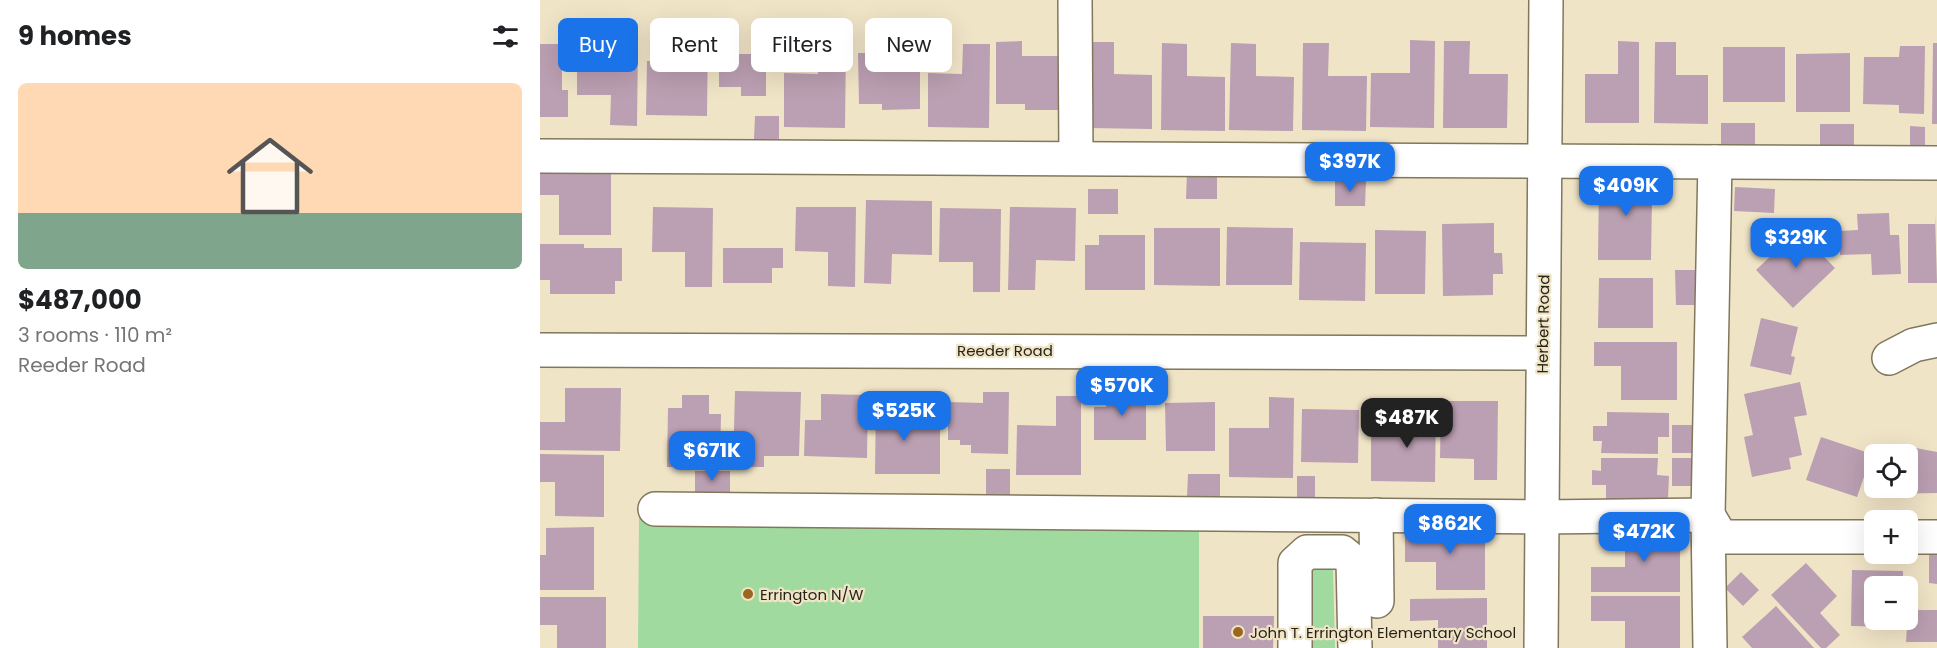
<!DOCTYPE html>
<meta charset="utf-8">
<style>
:root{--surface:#fff;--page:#f2f2f2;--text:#202124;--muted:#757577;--accent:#1a73e8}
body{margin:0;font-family:Poppins,sans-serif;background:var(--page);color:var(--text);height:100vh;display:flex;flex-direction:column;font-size:22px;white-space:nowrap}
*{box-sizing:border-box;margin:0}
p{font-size:20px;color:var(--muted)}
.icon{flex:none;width:33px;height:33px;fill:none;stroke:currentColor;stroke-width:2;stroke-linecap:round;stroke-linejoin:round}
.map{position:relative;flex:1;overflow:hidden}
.panel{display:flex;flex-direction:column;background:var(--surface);width:540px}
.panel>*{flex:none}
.hud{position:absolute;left:18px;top:18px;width:570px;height:54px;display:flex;gap:12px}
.fabs{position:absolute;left:1324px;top:444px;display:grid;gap:12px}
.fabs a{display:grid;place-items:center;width:54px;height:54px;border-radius:9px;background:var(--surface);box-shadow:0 6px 24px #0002;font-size:30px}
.price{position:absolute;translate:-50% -51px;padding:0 14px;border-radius:12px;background:var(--accent);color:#fff;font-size:20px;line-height:39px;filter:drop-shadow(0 2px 3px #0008)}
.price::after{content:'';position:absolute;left:50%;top:36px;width:18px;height:14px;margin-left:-9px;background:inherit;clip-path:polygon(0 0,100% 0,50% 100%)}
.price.selected{background:#222;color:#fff}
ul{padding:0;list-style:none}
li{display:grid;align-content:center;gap:12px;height:318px;padding:0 18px}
li span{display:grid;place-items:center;height:186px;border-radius:9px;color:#555}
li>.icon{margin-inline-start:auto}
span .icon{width:108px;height:108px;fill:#fffc;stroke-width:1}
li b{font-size:26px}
h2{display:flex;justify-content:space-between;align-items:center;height:72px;padding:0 18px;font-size:26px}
.chip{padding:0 21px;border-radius:9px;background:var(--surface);box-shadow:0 6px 24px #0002;font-size:21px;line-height:54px}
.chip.selected{background:var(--accent);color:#fff}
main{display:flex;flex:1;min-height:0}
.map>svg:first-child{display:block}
</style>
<main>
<section class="panel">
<h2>9 homes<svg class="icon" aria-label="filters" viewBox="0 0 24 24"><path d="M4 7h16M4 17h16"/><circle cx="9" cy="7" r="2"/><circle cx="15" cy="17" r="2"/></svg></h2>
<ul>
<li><span style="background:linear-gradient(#ffd9b3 70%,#7fa58c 0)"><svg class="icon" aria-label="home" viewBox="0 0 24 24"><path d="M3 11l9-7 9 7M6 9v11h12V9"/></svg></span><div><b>$487,000</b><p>3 rooms · 110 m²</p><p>Reeder Road</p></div></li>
</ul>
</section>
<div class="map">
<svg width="1397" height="648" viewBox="0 0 1397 648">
<rect width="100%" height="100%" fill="#f0e4c7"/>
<g fill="#a1da9f">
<polygon points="99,517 659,520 659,648 98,648"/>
<polygon points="771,565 793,567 795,648 768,648"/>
</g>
<g fill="#bb9fb2">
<polygon points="141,32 168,32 167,116 106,115 107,61 141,62"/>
<polygon points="870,40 895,41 894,128 830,127 831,73 870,73"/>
<polygon points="37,41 98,42 97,126 70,125 71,95 37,95"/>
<polygon points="482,41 482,56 522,56 522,110 485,110 485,104 456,104 456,42"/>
<polygon points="904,41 930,41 929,74 968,74 967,128 903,128"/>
<polygon points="1078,41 1099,42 1099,123 1045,123 1045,74 1078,74"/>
<polygon points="353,42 380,42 380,109 342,110 342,104 319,104 318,53 353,53"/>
<polygon points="549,42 574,42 574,74 612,75 612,129 547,128"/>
<polygon points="1115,42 1136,42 1136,75 1168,75 1168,124 1114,123"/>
<polygon points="622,43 647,44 647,76 685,77 685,131 621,130"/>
<polygon points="691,43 716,44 716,76 754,77 753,131 689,130"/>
<polygon points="763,43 789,43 788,76 827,76 826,131 762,130"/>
<polygon points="1393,43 1397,43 1397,124 1392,124"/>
<polygon points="0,44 28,44 29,66 22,66 22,90 28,90 28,117 0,117"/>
<polygon points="279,44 306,44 305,128 244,127 244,73 278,74"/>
<polygon points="423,44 450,44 449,128 388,127 388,73 422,74"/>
<polygon points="1360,46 1385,46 1384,114 1359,113 1359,105 1323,104 1324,57 1359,57"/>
<rect x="1183" y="47" width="62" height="55"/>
<polygon points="1310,53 1310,112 1256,112 1256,54"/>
<polygon points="179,54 226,54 226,96 201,96 201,87 179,87"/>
<polygon points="215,116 239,116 239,139 214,139"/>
<rect x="1181" y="123" width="34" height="28"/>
<polygon points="1280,124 1314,124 1314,152 1280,153"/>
<polygon points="1370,126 1385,127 1385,150 1370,150"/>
<polygon points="0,170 71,170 71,235 19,235 19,195 0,195"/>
<polygon points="647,173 677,173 677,199 646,199"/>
<polygon points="1059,177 1122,178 1122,198 1112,198 1111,260 1058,260"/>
<polygon points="795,180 826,180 825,206 795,206"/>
<polygon points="1195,187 1235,189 1234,213 1194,211"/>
<rect x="548" y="189" width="30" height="25"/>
<polygon points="326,200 392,201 392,255 352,254 351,284 324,283"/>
<polygon points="113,207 173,208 172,287 145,287 145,252 112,252"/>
<polygon points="256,207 316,207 315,287 288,286 288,252 255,251"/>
<polygon points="470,207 536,208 535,261 496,260 495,290 468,290"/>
<polygon points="400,208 461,209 460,292 433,292 433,262 399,262"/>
<polygon points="1349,213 1350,235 1359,235 1361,274 1332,275 1331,254 1300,255 1299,231 1318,230 1317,214"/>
<polygon points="1395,214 1397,283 1368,283 1368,224 1395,224"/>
<polygon points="954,223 954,253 962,253 963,274 953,274 953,295 903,296 902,224"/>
<polygon points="687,227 753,228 752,285 686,285"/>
<polygon points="614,228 680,228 680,286 614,285"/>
<polygon points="835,230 886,231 885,294 835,294"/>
<polygon points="1258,230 1295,268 1253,308 1216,270"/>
<polygon points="559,235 605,235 605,290 545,290 545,245 559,245"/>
<polygon points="760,242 826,243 825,301 759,300"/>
<polygon points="0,244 44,244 44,248 82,248 82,281 75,281 75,294 10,294 10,280 0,280"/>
<polygon points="183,248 243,248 243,268 232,268 232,283 183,283"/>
<polygon points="1135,270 1159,270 1159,305 1136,305"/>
<polygon points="1059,278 1113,278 1113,328 1058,328"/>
<polygon points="1221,318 1258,327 1251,356 1255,357 1251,375 1210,366"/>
<polygon points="1054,342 1137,342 1137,400 1081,400 1081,366 1054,366"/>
<polygon points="1260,382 1267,415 1254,417 1262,455 1249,458 1251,469 1212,477 1204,437 1213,435 1204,394"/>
<polygon points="25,388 81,388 80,451 0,450 0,422 25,422"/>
<polygon points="195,391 261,392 259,456 224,456 224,467 193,467"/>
<polygon points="566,391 606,391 606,440 554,440 554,407 566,407"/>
<polygon points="443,392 469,392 468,454 431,453 431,445 420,445 420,440 408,440 408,402 443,403"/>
<polygon points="281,394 328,395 327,458 264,456 265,420 281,420"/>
<polygon points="336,394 361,394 361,425 400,425 400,474 335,474"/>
<polygon points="142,395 169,395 169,414 181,414 180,467 127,467 128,408 142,408"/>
<polygon points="516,396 541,396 541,475 476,475 477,425 516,426"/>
<polygon points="729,397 754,398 753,478 689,477 689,428 729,428"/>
<polygon points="901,401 958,401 957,480 934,480 934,459 900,458"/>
<polygon points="675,402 675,451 626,451 625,403"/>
<polygon points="871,402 896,402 895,482 831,481 831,432 870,432"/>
<polygon points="762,409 819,410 818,463 761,462"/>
<polygon points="1067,412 1129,413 1129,437 1118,437 1118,454 1061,453 1062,441 1053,441 1053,426 1067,426"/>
<rect x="1132" y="425" width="29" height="28"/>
<polygon points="1281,437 1332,454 1317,497 1266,480"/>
<polygon points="1376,448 1397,452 1397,493 1343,494 1343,488 1368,488 1368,454 1348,453"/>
<polygon points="0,454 64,455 64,517 15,516 15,482 0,482"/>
<polygon points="1061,458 1118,458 1117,475 1129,476 1128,499 1066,499 1066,485 1052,485 1052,470 1061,471"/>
<polygon points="1132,458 1161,458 1160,486 1132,486"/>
<rect x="446" y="469" width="24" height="28"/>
<rect x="155" y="471" width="35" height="23"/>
<polygon points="648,474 680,474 680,497 647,497"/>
<rect x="757" y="476" width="18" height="21"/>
<polygon points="54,527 54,590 0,590 0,555 6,555 6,528"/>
<polygon points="1085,527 1140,527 1140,592 1051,592 1051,567 1085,567"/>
<polygon points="865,528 945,528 945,590 896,590 896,562 865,562"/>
<polygon points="1389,552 1397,552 1397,584 1389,583"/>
<polygon points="1266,563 1297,596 1280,613 1300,635 1286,648 1281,648 1231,595"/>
<polygon points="1312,570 1363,571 1363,586 1335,586 1335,620 1362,620 1362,627 1311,626"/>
<polygon points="1201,572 1219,590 1203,606 1185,588"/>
<polygon points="1051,596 1140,596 1140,648 1085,648 1085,621 1051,621"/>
<polygon points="0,597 66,597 66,648 17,648 17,625 0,625"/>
<polygon points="947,598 947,648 898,648 898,620 870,621 870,599"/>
<polygon points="1236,606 1274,648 1212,648 1202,637"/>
<polygon points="1368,610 1397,610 1397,642 1366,642"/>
<polygon points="663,616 734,616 733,648 663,648"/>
</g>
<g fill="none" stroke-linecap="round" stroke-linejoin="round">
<defs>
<g id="minor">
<polyline points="535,0 536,158"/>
<polyline points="0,156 1397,163"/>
<polyline points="0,350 1002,353"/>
<polyline points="1349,358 1374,345 1397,340"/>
<polyline points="115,509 1001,517 1168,515 1181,537 1335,537"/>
<polyline points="836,515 837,601"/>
<polyline points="1368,537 1397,537"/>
<polyline points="755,648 755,563 767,552 802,552 813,561 815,648"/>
<polyline points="1001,648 1006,0"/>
<polyline points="1170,648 1168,515 1175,162"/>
</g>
</defs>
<use href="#minor" stroke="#81775c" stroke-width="36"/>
<use href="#minor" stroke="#fff" stroke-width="33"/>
</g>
<g fill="#9b671e" stroke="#f0e4c7" stroke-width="2">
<circle cx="208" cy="594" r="6"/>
<circle cx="698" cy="632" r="6"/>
</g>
<g text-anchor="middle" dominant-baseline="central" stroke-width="4.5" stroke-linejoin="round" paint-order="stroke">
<g font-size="15" fill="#272318" stroke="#f0e4c7">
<text transform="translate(1003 324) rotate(-89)">Herbert Road</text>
<text x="465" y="350">Reeder Road</text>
</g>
<g font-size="15" fill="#272318" stroke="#f0e4c7" text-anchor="start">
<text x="220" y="594">Errington N/W</text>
<text x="710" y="632">John T. Errington Elementary School</text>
</g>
</g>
</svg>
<div class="fabs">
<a><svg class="icon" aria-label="locate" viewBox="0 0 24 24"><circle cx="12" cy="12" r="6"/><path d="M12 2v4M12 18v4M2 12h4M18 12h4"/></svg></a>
<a>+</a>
<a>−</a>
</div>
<b class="price" style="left:810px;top:193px">$397K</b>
<b class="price" style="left:1086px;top:217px">$409K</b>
<b class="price" style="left:1256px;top:269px">$329K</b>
<b class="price" style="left:582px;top:417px">$570K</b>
<b class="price" style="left:364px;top:442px">$525K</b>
<b class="price selected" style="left:867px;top:449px">$487K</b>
<b class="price" style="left:172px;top:482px">$671K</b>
<b class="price" style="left:910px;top:555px">$862K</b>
<b class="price" style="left:1104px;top:563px">$472K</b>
<div class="hud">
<a class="chip selected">Buy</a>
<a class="chip">Rent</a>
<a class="chip">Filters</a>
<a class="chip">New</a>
</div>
</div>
</main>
